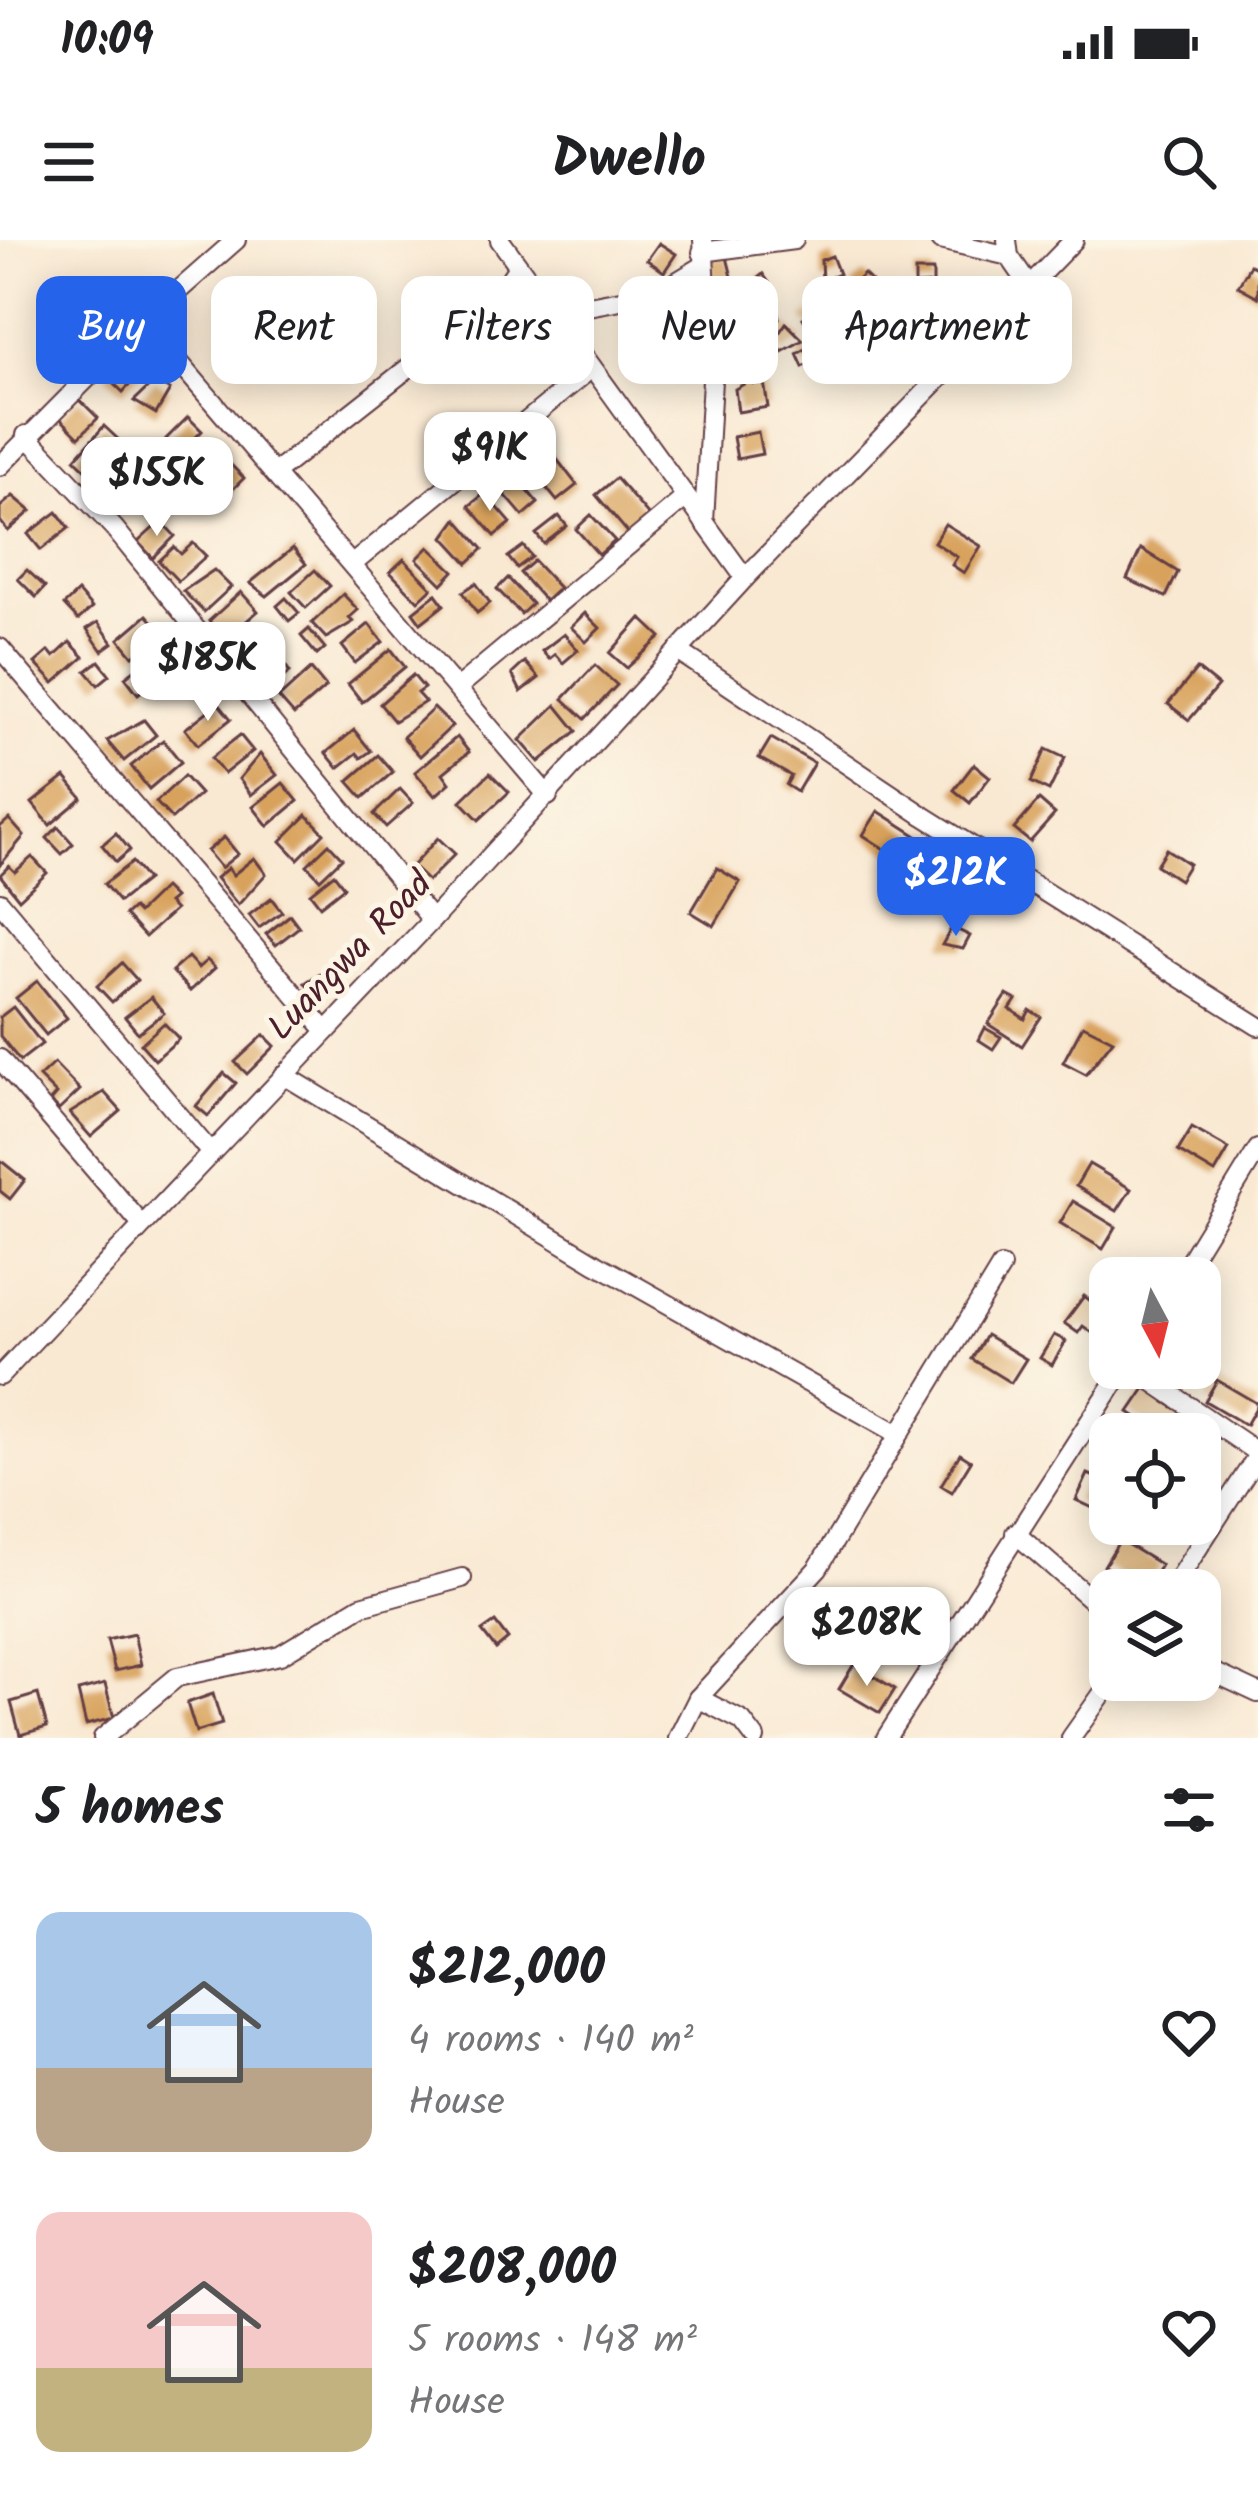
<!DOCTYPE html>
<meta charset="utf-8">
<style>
:root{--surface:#fff;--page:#f6f6f6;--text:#202124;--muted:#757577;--accent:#2563eb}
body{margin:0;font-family:Kalam,sans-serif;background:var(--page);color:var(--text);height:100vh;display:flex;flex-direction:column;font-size:45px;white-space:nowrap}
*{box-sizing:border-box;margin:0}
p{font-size:39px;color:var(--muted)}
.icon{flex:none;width:66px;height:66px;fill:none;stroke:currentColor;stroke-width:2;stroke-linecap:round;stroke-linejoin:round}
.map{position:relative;height:1498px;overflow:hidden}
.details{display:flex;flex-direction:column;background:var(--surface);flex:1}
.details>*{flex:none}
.banner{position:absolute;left:36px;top:36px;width:1188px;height:108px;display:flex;gap:24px}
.needle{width:78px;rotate:173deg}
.buttons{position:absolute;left:1089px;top:1017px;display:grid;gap:24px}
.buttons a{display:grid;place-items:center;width:132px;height:132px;border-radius:24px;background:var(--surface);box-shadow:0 6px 30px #0003;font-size:60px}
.price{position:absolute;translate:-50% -102px;padding:0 27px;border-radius:24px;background:#fff;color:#222;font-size:39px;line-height:78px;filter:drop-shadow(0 3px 6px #0008)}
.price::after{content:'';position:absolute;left:50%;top:72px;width:36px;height:27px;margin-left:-18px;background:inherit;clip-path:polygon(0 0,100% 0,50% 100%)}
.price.selected{background:var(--accent);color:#fff}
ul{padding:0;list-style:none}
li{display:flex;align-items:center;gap:36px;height:300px;padding:0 36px}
li span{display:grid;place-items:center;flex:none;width:336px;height:240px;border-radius:24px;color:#555}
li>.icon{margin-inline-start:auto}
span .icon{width:144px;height:144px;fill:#fffc;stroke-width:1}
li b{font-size:51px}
h2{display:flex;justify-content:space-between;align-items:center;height:144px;padding:0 36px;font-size:51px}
.tag{padding:0 42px;border-radius:24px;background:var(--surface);box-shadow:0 6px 30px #0003;font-size:42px;line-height:108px}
.tag.selected{background:var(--accent);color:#fff}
.status{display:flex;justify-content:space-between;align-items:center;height:84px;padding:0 60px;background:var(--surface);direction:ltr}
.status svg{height:33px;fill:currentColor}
header{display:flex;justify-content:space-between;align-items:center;height:156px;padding:0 36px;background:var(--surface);font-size:54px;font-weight:700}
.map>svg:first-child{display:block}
</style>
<div class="status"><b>10:09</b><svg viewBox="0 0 49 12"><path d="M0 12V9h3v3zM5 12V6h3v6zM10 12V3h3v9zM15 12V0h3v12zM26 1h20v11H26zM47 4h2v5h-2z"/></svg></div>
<header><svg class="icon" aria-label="menu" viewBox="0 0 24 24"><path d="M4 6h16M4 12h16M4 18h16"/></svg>Dwello<svg class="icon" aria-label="search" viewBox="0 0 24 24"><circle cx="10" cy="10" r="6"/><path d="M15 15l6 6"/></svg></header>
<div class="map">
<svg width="1258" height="1498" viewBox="0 0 1258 1498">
<rect width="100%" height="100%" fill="#fcf5e5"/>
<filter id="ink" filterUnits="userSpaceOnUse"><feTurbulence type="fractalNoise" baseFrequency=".00833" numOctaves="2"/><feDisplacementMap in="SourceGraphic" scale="24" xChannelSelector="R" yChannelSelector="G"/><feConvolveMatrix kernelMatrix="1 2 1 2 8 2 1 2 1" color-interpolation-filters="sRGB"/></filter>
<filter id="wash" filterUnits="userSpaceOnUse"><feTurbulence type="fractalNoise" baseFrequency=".004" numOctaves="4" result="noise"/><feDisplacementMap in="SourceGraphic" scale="48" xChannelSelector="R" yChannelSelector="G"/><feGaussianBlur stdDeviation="2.7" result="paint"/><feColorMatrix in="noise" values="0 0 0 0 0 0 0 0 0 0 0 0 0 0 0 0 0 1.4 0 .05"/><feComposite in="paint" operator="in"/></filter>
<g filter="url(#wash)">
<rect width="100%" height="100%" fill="#f9e9d3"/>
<g id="blocks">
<g fill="#d8a25c">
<polygon points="659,3 676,14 664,32 647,20"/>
<polygon points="832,16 839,34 822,41 821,20"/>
<polygon points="727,17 732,37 715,42 709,21"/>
<polygon points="1250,25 1258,29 1258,57 1238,46"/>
<polygon points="915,31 933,31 933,44 915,45"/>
<polygon points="763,34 770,44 751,58 744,49"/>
<polygon points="864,34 874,44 860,56 851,46"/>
<polygon points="776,65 779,78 755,83 752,70"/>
<polygon points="813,72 824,90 814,96 803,78"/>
<polygon points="786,83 803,100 782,112 775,99"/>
<polygon points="737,84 748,113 731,120 719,90"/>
<polygon points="813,105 820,118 803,127 797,114"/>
<polygon points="133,106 150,122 123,152 106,136"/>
<polygon points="753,139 754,144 764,142 768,167 738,172 735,149"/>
<polygon points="155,141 170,150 156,174 134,161"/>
<polygon points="79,159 98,178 79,197 60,178"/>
<polygon points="188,177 202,191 180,213 166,199"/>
<polygon points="104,186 120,201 91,234 75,219"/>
<polygon points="758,192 762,214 737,219 733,197"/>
<polygon points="208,198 223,210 200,238 185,227"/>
<polygon points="552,213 577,245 557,261 531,229"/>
<polygon points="139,216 160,235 148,248 127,228"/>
<polygon points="227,221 244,238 219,263 202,246"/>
<polygon points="515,236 538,263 523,276 500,249"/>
<polygon points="616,238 650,277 629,294 596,255"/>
<polygon points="485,253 511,283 495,296 469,266"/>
<polygon points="13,256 31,271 8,291 0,281 0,267"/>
<polygon points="57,272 69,288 41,310 28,294"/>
<polygon points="591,275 615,301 599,315 576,289"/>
<polygon points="559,276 567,286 544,304 536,294"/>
<polygon points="457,279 483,309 468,323 444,297"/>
<polygon points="161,281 175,296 153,318 138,302"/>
<polygon points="945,284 981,306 964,333 952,325 957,317 934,302"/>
<polygon points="193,303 206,316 178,341 159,321 174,307 181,314"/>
<polygon points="523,306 532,317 517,328 508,317"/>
<polygon points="429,307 454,331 442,344 417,319"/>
<polygon points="293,308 306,324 267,356 250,343"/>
<polygon points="1141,309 1178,332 1166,357 1127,339"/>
<polygon points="404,319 432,348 418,361 390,332"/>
<polygon points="534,321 559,348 545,361 520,333"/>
<polygon points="27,330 45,347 36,357 18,339"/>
<polygon points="214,330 231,347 204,372 183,351"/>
<polygon points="315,330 330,346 306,368 291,352"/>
<polygon points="508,338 532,364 521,374 497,349"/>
<polygon points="476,343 490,363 477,373 463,352"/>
<polygon points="78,352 92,368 78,380 64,365"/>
<polygon points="241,352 258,371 226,399 209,381"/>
<polygon points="343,354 358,370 349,378 353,382 326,398 312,383"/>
<polygon points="436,354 444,365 421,383 413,372"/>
<polygon points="286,358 299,373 289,381 277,366"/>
<polygon points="585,373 600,388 586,402 571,387"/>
<polygon points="147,375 167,397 133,416 119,399"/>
<polygon points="641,378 661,397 627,428 610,413"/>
<polygon points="98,382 113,403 102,411 87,389"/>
<polygon points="369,384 383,402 355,423 342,406"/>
<polygon points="309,389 325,408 317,415 301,396"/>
<polygon points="564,394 578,410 563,423 555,414 549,419 542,411"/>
<polygon points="70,402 84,417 54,443 35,423 49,411 54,417"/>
<polygon points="391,409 405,427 362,462 348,444"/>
<polygon points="279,417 290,432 264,452 252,437"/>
<polygon points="99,421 110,435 98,445 86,431"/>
<polygon points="525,422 539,438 521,452 512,434"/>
<polygon points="595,425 617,445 585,479 563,459"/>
<polygon points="137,428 150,445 138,454 125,437"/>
<polygon points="311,429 326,447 294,475 279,458"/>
<polygon points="1197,429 1218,446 1189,480 1168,464"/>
<polygon points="413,435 424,448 417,453 425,462 394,481 380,464"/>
<polygon points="218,463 231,479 198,505 185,489"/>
<polygon points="556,465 577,491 539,522 520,500"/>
<polygon points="434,468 452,486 420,516 403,497"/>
<polygon points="144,480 156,495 124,521 107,501"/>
<polygon points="354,490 371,511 361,518 357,513 338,528 326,513"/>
<polygon points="240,495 253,511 224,534 211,518"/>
<polygon points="457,497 469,512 443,533 450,543 435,556 415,532"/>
<polygon points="771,498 814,523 797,552 786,545 791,536 759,518"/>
<polygon points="163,500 181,522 149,549 131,526"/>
<polygon points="1046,509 1065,518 1049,551 1031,542"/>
<polygon points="260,514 277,535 251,555 239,539"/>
<polygon points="378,515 393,532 363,558 348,541"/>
<polygon points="974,524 990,537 970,563 954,550"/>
<polygon points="490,533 509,552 479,580 461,561"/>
<polygon points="184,536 200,554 172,579 156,562"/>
<polygon points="65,537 82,558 50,585 32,563"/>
<polygon points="283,543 298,561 268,586 253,567"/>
<polygon points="400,549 413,563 386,587 374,574"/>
<polygon points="1039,560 1055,574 1030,602 1014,589"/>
<polygon points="878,571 925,601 909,625 863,595"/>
<polygon points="307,575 324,593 298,619 281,601"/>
<polygon points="9,579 24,596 0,625 0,587"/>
<polygon points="58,587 73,604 62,614 47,598"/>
<polygon points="116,593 130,610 116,622 102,605"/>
<polygon points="224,597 238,614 221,628 207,611"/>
<polygon points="438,598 455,614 428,641 412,626"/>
<polygon points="329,604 342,618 320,639 307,625"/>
<polygon points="1166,609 1189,624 1179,640 1156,625"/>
<polygon points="32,617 47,633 19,659 0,635 9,626 15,632"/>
<polygon points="254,618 266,634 238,665 216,638 228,628 233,635"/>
<polygon points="132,622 147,640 119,662 104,644"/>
<polygon points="717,628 740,642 714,686 691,672"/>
<polygon points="334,634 344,647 320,666 310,653"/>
<polygon points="164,648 174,658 168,663 175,670 145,697 125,675 133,668 138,673"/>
<polygon points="271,658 282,672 259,688 249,675"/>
<polygon points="290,675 299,687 276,705 266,694"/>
<polygon points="952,687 970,696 963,709 942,705"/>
<polygon points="188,717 198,728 207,720 215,728 190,751 172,731"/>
<polygon points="122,723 137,740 112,762 97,746"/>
<polygon points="320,733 332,743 321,757 305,743"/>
<polygon points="37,741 67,778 46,795 16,758"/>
<polygon points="1007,755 1016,760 1010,769 1025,779 1030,770 1041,777 1022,806 988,784"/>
<polygon points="151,757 164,773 138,793 125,777"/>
<polygon points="13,767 42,804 20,821 0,796 0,777"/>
<polygon points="164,783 179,799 155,820 141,804"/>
<polygon points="1083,785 1113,800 1086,834 1063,822"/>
<polygon points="985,788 1001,797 993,809 979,800"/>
<polygon points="264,795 275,806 247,834 235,822"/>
<polygon points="54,823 80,850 59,870 50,861 56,854 39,837"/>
<polygon points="224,833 236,843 208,876 196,866"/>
<polygon points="104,852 121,871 91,897 70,873"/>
<polygon points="1192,888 1229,909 1215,933 1178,911"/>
<polygon points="0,920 25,940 10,959 0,951"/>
<polygon points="1089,924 1131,949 1117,971 1076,946"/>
<polygon points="1073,961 1116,987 1103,1009 1060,983"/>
<polygon points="1084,1056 1110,1075 1110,1105 1083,1086 1078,1093 1064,1083"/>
<polygon points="986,1095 1026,1119 1011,1143 972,1119"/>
<polygon points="1054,1095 1066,1101 1052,1125 1040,1118"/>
<polygon points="1217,1140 1258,1164 1246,1185 1205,1161"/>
<polygon points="1146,1147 1169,1156 1165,1162 1175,1168 1179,1163 1189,1170 1173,1194 1162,1194 1129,1172"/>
<polygon points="960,1214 971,1221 952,1252 941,1245"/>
<polygon points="1088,1234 1109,1243 1110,1276 1076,1260"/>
<polygon points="1120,1300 1161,1325 1146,1350 1104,1326"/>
<polygon points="495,1382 508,1399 496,1409 482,1391"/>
<polygon points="134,1394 141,1425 115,1431 107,1400"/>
<polygon points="854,1424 895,1449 880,1473 839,1449"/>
<polygon points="105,1444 114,1478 86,1485 78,1451"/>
<polygon points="38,1454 47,1487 20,1495 11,1462"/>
<polygon points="213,1454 222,1484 196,1492 187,1463"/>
</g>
</g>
</g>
<g filter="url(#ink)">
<use href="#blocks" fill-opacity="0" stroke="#643d44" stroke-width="3"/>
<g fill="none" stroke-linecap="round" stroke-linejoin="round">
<defs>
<g id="minor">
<polyline points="500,0 745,338"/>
<polyline points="703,0 712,140 704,282"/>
<polyline points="940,0 1009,16"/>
<polyline points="1007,0 1009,16 1029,45"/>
<polyline points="702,12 794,0"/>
<polyline points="551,73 658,53 703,26"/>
<polyline points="144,81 548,556"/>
<polyline points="26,195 114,288 432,680"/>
<polyline points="0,226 144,81 236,0"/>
<polyline points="276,232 497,58 518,27"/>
<polyline points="355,322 589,130"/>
<polyline points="0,408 326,791"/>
<polyline points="678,411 924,576 1258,786"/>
<polyline points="457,448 685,258"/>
<polyline points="0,662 210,912"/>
<polyline points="0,819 141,984"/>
<polyline points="284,835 597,1024 897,1193"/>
<polyline points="1179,1038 1258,909"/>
<polyline points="1133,1128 1258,1213"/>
<polyline points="0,1136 432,680 745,338 1074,0"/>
<polyline points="1015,1293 1110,1376"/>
<polyline points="1171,1350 1258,1215"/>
<polyline points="1200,1426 1258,1453"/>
<polyline points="698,1458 742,1481 755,1498"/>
<polyline points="103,1498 177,1437 280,1415 361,1366 462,1338"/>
<polyline points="678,1498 698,1458 818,1328 1001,1027"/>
<polyline points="886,1498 1124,1128"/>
<polyline points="1071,1498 1112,1440"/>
</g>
</defs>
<use href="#minor" stroke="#643d44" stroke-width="22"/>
<use href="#minor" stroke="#fff" stroke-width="18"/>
</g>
</g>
<g text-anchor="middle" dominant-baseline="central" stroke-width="10" stroke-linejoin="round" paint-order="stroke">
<g font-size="36" fill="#4a1f2b" stroke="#fcf5e5">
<text transform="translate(351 717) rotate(-46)">Luangwa Road</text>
</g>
</g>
</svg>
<div class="buttons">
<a><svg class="needle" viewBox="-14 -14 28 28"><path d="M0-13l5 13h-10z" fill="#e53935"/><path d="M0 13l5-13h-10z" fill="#757577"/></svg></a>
<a><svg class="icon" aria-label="locate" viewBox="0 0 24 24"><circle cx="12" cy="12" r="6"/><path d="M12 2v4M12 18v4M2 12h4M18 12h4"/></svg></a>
<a><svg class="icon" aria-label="layers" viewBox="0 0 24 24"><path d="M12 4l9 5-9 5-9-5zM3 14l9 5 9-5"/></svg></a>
</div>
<b class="price" style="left:490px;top:274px">$91K</b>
<b class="price" style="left:157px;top:299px">$155K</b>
<b class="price" style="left:208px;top:484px">$185K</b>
<b class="price selected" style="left:956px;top:699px">$212K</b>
<b class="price" style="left:867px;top:1449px">$208K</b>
<div class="banner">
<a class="tag selected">Buy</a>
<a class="tag">Rent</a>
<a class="tag">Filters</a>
<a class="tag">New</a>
<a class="tag">Apartment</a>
</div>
</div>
<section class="details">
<h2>5 homes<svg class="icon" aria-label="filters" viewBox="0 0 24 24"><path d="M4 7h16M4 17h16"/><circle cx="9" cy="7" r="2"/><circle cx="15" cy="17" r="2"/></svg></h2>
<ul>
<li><span style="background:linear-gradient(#a9c7e8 65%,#b9a48a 0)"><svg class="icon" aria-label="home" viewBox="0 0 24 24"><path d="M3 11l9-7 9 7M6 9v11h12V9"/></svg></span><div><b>$212,000</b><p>4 rooms · 140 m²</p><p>House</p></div><svg class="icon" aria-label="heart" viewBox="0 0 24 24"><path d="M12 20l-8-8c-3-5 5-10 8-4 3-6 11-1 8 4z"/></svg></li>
<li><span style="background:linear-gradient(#f6c9c9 65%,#c2b280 0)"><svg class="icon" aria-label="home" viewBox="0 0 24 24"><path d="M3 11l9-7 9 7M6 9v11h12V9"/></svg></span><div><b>$208,000</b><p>5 rooms · 148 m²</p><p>House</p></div><svg class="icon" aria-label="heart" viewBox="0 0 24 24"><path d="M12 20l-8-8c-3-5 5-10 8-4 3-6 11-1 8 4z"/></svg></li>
</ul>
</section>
